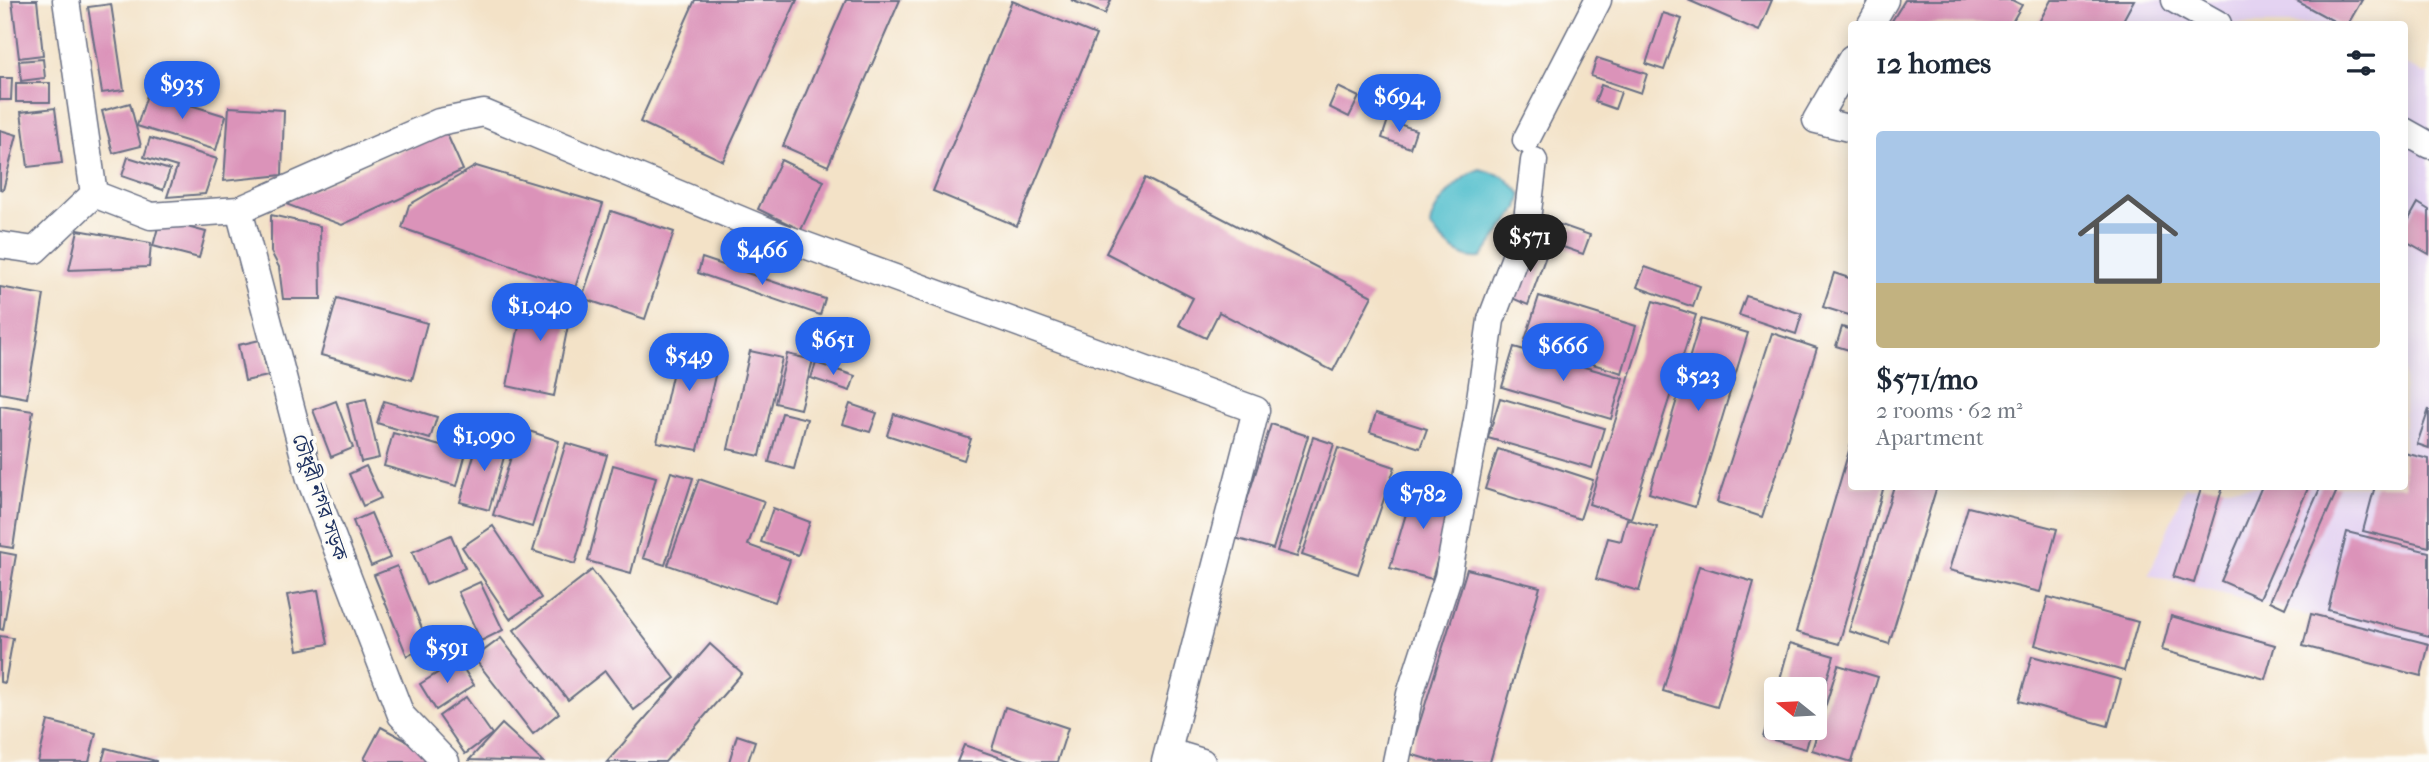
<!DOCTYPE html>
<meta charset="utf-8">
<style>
:root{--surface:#fff;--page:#f2f2f3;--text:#1f2937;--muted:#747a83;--line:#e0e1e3;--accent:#2563eb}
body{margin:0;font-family:"IM FELL French Canon","Noto Serif Bengali",serif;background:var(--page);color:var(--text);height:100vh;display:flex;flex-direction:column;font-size:26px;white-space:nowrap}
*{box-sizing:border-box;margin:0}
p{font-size:23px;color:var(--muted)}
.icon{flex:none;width:38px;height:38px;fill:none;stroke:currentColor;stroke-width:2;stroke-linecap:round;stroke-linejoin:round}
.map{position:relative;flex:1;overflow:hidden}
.sheet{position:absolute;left:1848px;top:21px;width:560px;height:469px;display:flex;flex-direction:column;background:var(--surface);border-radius:7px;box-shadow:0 4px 18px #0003}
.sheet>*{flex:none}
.needle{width:46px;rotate:288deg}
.buttons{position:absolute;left:1764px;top:677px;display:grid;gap:14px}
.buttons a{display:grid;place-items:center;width:63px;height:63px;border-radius:7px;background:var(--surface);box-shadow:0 4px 18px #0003;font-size:35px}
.price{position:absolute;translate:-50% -60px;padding:0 16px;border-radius:24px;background:var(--accent);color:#fff;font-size:23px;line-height:46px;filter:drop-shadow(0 2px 4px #0008)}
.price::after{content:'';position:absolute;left:50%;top:42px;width:21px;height:16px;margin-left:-10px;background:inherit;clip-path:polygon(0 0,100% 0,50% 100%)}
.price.selected{background:#222;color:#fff}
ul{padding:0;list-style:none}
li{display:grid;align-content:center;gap:14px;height:371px;padding:0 28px}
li+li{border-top:2px solid var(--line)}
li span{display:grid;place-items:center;height:217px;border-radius:7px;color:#555}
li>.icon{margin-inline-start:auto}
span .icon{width:126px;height:126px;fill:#fffc;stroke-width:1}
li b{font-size:30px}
h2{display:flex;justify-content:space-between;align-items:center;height:84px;padding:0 28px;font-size:30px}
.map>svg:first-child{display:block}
</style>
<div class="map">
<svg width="2429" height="762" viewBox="0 0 2429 762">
<rect width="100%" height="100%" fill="#fdfcf7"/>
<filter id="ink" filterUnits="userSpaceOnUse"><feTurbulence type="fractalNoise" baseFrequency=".0143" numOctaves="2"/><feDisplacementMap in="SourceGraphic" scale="14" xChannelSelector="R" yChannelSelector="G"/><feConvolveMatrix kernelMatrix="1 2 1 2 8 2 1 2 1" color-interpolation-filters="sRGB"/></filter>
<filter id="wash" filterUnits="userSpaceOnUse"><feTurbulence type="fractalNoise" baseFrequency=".00686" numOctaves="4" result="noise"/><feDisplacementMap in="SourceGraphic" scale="28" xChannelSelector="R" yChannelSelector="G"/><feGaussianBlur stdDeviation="1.57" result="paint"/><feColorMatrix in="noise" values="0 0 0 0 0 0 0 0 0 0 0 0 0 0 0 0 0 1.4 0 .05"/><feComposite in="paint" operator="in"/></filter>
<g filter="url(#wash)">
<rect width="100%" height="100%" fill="#f3e2c7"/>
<g fill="#e4d3f2">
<polygon points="2129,0 2296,0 2338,24 2115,24"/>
<polygon points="2405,63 2424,74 2429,73 2429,647 2149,575 2185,487 2404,486"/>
</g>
<path fill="#54c0ce" stroke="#387896" stroke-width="2" d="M1480,169L1503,176L1522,194L1518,208L1481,258C1460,261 1443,242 1430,226C1432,206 1461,175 1480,169Z"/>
<g id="blocks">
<g fill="#db93b9">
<polygon points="12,0 37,0 43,55 19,58"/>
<polygon points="695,0 797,0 723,161 640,122"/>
<polygon points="846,0 900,0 828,166 783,146"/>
<polygon points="1071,0 1111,0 1105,14"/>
<polygon points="1688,0 1772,0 1759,31"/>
<polygon points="1905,0 2012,0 2022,5 2011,24 1890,24"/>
<polygon points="2051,0 2134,0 2121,24 2038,24"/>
<polygon points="2295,0 2362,0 2348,24 2339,24"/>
<polygon points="1012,1 1096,35 1017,226 933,191"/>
<polygon points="111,4 124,90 102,93 88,7"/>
<polygon points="1663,13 1682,19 1664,70 1646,64"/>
<polygon points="1597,58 1647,74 1641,93 1591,76"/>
<polygon points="43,59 45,78 21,81 19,61"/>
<polygon points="0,78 12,78 11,100 0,100"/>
<rect x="16" y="83" width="34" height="19"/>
<polygon points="1601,85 1621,92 1615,109 1595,102"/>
<polygon points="1338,87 1359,97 1349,117 1329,107"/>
<polygon points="148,92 226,116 216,150 137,126"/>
<polygon points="130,103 141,146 113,153 102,111"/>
<polygon points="229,107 284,110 282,175 224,181"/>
<polygon points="55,108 62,163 28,167 21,112"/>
<polygon points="1388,120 1416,130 1410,148 1382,138"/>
<polygon points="0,130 17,135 3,190 0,189"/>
<polygon points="446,132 463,170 342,225 283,203"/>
<polygon points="150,138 217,159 205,194 167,197 177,167 144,157"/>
<polygon points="128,157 170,170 163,190 122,176"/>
<polygon points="781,160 824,181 801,230 758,209"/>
<polygon points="476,166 603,204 575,288 402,228 409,205"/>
<polygon points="1145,178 1372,296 1333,371 1219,312 1206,338 1179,325 1193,298 1106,253"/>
<polygon points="2418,203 2429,210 2429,254 2404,240 2404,228"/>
<polygon points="611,211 674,232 645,319 582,298"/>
<polygon points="271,215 320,226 321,299 283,299 279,267 271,252"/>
<polygon points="1538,217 1590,235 1583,254 1531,236"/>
<polygon points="160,220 206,232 199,258 153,246"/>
<polygon points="78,230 151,243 149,267 69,270"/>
<polygon points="1531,244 1548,250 1528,305 1512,298"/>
<polygon points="702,258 825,299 820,315 698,273"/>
<polygon points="1645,267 1700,286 1693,307 1637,287"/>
<polygon points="1834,273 1852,279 1852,316 1823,307"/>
<polygon points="0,287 44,295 27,398 0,393"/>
<polygon points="526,291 573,300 554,396 507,386"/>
<polygon points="1539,296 1636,326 1622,373 1524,343"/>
<polygon points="1746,296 1802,314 1796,334 1739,315"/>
<polygon points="337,298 427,323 412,380 321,355"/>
<polygon points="1653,301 1696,315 1631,518 1589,504"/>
<polygon points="1701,319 1748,333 1695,507 1649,493"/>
<polygon points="1842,327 1852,330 1852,351 1836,346"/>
<polygon points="1772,333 1817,348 1762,517 1717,502"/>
<polygon points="681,336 722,345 698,450 657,442"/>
<polygon points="816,338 829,341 824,357 812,354"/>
<polygon points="260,340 268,376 245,381 238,345"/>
<polygon points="1514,347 1623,378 1611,419 1502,387"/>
<polygon points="750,351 782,358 760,456 728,449"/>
<polygon points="787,354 813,360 800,409 775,403"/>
<polygon points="816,363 855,376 850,391 811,378"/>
<polygon points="1500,398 1604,428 1592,468 1488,438"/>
<polygon points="366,399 379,458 361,462 347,403"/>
<polygon points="336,401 353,448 331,457 313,410"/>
<polygon points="384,401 437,417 430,439 377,423"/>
<polygon points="850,404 877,413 870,432 843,424"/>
<polygon points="0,406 33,411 13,548 0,546"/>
<polygon points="2429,409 2429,448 2417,444"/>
<polygon points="782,413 807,419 794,469 769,462"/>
<polygon points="1376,413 1427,429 1420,448 1370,432"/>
<polygon points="894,414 971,439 964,460 887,435"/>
<polygon points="1271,424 1308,436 1273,549 1235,538"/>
<polygon points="520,428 559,441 532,527 493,515"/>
<polygon points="393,433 466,453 457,486 384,466"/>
<polygon points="480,435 508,443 489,510 460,502"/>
<polygon points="1313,437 1334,444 1297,557 1277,551"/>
<polygon points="566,443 607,455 575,564 533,551"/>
<polygon points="1851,444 1852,486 1884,486 1839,644 1796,632"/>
<polygon points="1338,448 1395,467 1358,574 1302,555"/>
<polygon points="1498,449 1593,480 1580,519 1485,489"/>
<polygon points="2404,453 2429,459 2429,547 2363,531 2375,486 2404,486"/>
<polygon points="613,465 656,477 631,573 588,561"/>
<polygon points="366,466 381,498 363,506 349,474"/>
<polygon points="671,472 693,478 665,565 643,558"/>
<polygon points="699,479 764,501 748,545 790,560 775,602 668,565"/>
<polygon points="1415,483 1456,495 1432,579 1390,568"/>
<polygon points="1894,486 1937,486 1889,644 1849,631"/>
<polygon points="2202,486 2223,486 2194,583 2173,577"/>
<polygon points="2262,486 2309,486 2260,598 2221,581"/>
<polygon points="2321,486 2339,486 2285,608 2270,601"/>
<polygon points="1968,507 2057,529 2040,592 1949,570"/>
<polygon points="773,508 810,522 798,555 761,542"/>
<polygon points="371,513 390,558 371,566 353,521"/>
<polygon points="1627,519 1657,527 1639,591 1596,579 1608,538 1621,541"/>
<polygon points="493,526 541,598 510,619 462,547"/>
<polygon points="2347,532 2429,552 2429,636 2328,610"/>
<polygon points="451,535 465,568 426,585 412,552"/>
<polygon points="0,552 16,555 3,630 0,629"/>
<polygon points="397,566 429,646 407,656 374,575"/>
<polygon points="1699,566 1754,582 1717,707 1663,691"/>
<polygon points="1467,569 1540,587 1490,762 1437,762 1410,754"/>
<polygon points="592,570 675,678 634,710 605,671 568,700 514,630"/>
<polygon points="480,582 503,630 481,641 458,592"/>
<polygon points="318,590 328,644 298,650 287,595"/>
<polygon points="2048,597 2138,622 2124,671 2035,645"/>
<polygon points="2311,614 2429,644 2421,676 2303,646"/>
<polygon points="2171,616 2275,645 2265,679 2162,650"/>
<polygon points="0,636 13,638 5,683 0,682"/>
<polygon points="501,638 559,713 533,734 474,658"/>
<polygon points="1790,643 1834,656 1815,718 1815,690 1777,690"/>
<polygon points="710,644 742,673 665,762 607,762"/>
<polygon points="2032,656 2121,680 2108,726 2019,701"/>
<polygon points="458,660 474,685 436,710 420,684"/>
<polygon points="1838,665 1878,677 1852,762 1812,750"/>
<polygon points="1776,694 1776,728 1812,728 1806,749 1763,737"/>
<polygon points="466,697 492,734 465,754 439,716"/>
<polygon points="1005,707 1068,728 1057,762 1032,762 992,749"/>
<polygon points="48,721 96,733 89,762 38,762"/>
<polygon points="502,724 543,762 469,760"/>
<polygon points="381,727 429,753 424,762 370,762 364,759"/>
<polygon points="737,735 755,741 748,762 729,762"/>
<polygon points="964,745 1013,762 957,762"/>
<polygon points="106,748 156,761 156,762 102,762"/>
</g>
</g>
</g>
<g filter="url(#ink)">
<use href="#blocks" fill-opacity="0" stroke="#676e83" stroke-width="2"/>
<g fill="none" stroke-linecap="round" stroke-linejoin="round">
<defs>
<g id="street">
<polyline points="66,0 94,194 151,216 239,210 439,122 484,113 780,236 1256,410 1165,762"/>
<polyline points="2175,0 2218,24"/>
<polyline points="1871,24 1885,0"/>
<polyline points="1852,58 1816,120 1852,129"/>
<polyline points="2404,131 2429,145"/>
<polyline points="1526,140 1598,0"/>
<polyline points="239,210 310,479 401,715 446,762"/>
<polyline points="0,245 35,250 94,194"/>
<polyline points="1169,752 1202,762"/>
<polyline points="1396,762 1410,694 1448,577 1477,420 1491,320 1526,228 1534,161"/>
</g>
</defs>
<use href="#street" stroke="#676e83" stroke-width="29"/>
<use href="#street" stroke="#fff" stroke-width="26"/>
</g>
</g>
<g text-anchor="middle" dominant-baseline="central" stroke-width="7" stroke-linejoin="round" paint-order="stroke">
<g font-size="21" fill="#1b2f5e" stroke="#fdfcf7">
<text transform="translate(320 497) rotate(71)">চৌধুরী নগর সড়ক</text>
</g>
</g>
</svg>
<div class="buttons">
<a><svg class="needle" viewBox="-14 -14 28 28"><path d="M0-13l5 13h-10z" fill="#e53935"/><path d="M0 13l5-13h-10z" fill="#747a83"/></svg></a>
</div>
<b class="price" style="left:182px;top:121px">$935</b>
<b class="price" style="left:1399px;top:134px">$694</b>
<b class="price selected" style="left:1530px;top:274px">$571</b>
<b class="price" style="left:762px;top:287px">$466</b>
<b class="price" style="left:540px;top:343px">$1,040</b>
<b class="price" style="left:833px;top:377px">$651</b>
<b class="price" style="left:1563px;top:383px">$666</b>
<b class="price" style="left:689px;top:393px">$549</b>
<b class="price" style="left:1698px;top:413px">$523</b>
<b class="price" style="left:484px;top:473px">$1,090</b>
<b class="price" style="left:1423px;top:531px">$782</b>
<b class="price" style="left:447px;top:685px">$591</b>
<section class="sheet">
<h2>12 homes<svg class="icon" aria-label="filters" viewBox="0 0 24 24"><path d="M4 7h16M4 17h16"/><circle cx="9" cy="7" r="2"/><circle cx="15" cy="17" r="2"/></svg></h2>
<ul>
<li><span style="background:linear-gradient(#a9c7e8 70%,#c2b280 0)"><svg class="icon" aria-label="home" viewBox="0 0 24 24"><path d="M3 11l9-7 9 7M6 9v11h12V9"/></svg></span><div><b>$571/mo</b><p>2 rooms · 62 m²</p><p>Apartment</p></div></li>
</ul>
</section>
</div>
